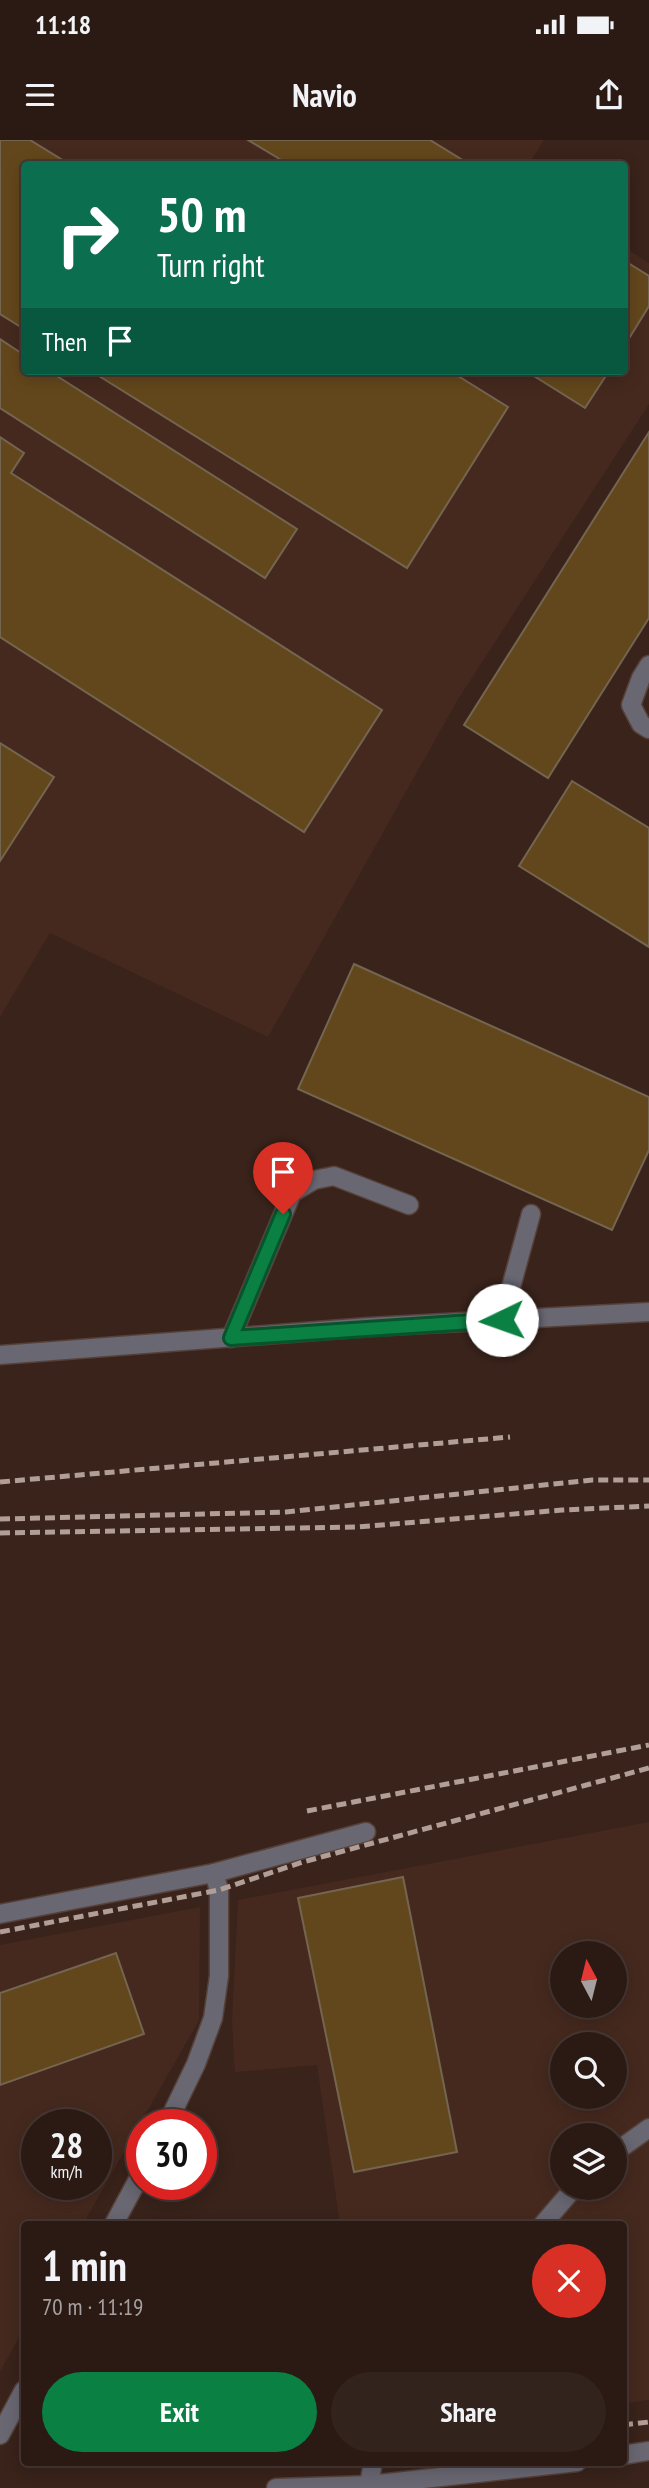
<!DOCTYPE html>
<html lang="en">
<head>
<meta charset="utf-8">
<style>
  body { margin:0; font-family:"PT Sans Narrow",sans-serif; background:#33231d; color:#f1f3f6; height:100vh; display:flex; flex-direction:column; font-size:26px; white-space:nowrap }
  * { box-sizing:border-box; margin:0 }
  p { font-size:23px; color:#a6a1a0 }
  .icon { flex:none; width:38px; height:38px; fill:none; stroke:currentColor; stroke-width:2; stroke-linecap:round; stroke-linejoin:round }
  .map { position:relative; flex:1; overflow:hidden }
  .sheet { position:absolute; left:21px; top:2081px; width:606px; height:245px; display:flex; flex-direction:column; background:#2b1a14; border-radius:7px; box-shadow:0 4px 18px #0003,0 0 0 2px #473834 }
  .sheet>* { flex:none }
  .hud { position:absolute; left:21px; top:21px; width:607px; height:214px; border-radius:7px; box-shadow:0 4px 18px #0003,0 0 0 2px #473834; background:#0b6e4f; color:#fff; overflow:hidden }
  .needle { width:46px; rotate:353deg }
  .tools { position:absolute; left:550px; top:1801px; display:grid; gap:14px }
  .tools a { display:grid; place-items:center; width:77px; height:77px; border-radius:50%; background:#2b1a14; box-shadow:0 4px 18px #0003,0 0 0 2px #473834; font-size:35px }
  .speed { position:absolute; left:21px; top:1969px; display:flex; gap:14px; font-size:35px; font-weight:700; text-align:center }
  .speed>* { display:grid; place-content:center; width:91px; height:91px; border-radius:50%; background:#2b1a14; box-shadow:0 4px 18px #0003,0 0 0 2px #473834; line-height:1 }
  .speed small { font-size:18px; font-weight:400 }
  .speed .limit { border:10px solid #d22; background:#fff; color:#111 }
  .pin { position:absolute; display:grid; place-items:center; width:60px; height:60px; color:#fff; margin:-72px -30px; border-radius:50% 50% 50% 0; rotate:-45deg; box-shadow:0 0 7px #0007 }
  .pin .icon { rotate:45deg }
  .me { position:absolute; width:77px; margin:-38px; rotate:267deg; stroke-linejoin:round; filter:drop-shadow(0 0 5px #0008) }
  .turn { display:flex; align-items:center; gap:24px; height:147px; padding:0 21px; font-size:32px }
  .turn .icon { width:91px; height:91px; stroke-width:2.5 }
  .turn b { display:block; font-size:49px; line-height:60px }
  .then { display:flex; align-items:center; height:66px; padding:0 21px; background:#0003; gap:14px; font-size:26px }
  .round { display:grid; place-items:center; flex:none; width:74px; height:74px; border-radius:37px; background:#33231d }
  .summary { display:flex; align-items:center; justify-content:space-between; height:119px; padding:0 21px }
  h1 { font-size:42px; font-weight:600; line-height:52px }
  .primary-button { display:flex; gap:14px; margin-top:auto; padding:14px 21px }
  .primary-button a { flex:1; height:80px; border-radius:42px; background:#0b8043; color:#fff; font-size:28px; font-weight:600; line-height:80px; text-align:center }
  .primary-button a+a { background:#33231d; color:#f1f3f6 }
  .status { display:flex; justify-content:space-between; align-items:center; height:49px; padding:0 35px; background:#2b1a14; direction:ltr }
  .status svg { height:19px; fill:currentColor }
  header { display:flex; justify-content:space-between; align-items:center; height:91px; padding:0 21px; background:#2b1a14; font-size:32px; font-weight:600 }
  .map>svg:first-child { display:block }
</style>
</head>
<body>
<div class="status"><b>11:18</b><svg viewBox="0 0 49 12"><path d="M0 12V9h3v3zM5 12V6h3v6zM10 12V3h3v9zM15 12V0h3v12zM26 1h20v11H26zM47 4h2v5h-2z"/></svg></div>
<header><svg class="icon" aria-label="menu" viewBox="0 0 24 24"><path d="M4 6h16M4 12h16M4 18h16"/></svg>Navio<svg class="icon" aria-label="share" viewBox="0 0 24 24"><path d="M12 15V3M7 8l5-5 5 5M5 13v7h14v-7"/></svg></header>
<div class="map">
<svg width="649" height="2348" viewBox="0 0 649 2348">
  <rect width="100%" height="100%" fill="#39231b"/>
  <g fill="#45291e" fill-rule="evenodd">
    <polygon points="0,0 544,0 529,24 24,24 24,231 625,231 625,108 649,123 649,264 457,561 268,897 50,793 0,877"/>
    <path d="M649,1682V2260L623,2264V2084H340L317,1925L235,1932L232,1881L238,1760ZM562,1813H614V1866H562ZM562,1904H614V1956H562ZM562,1995H614V2048H562Z"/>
    <path d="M200,1767L199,1880L83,2084H24V2188L0,2232V1805ZM37,1984H96V2044H37Z"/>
  </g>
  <g fill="#63471c" stroke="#746551" stroke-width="2">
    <polygon points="0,0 30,0 69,24 24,24 24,189 0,174"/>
    <polygon points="248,0 430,0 469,24 288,24"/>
    <polygon points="625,121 649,136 649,166 625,205"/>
    <polygon points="0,199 24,215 24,231 49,231 297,389 265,438 0,268"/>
    <polygon points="91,231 450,231 508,267 407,428"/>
    <polygon points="526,231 609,231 585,268"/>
    <polygon points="649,292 649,478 548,638 464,585"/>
    <polygon points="0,297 24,313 11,333 382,570 304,692 0,497"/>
    <polygon points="0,603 54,637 0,721"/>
    <polygon points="572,641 649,688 649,807 519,726"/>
    <polygon points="354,824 649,957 649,1010 612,1090 298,949"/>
    <polygon points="403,1737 457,2012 354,2032 298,1758"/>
    <polygon points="116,1813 144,1894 0,1945 0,1853"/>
  </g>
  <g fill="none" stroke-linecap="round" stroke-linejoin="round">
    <g stroke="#56413a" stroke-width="21">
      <g id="minor">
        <polyline points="649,525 641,538 631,565 641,584 649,589"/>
        <polyline points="502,1180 531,1074"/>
        <polyline points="231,1198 292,1053 314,1040 334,1036 409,1065"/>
        <polyline points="0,1215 369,1187 649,1172"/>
        <polyline points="0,1774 214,1733 366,1692"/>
        <polyline points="167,1984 196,1924 213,1878 219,1836 219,1750 214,1733"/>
        <polyline points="614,2013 649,1988"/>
        <polyline points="114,2084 142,2032"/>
        <polyline points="543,2084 574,2048"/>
        <polyline points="0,2295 24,2250"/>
        <polyline points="623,2315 649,2311"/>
        <polyline points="369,2345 373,2322"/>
        <polyline points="276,2348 369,2345 577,2322"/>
      </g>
    </g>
    <use href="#minor" stroke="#686772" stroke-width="18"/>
    <g stroke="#b09e97" stroke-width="5" stroke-dasharray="10 5" stroke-linecap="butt">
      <polyline points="0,1342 510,1297"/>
      <polyline points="0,1379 286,1372 592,1340 649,1340"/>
      <polyline points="0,1393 358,1387 562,1370 649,1366"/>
      <polyline points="307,1671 649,1605"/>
      <polyline points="0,1792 219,1750 303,1722 649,1628"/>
      <polyline points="623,2285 649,2282"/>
    </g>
  </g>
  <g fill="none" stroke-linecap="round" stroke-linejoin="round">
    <g stroke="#07532c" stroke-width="18">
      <polyline id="route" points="283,1074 231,1198 502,1180"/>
    </g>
    <use href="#route" stroke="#0b8043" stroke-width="12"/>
  </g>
</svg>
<div class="tools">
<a><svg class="needle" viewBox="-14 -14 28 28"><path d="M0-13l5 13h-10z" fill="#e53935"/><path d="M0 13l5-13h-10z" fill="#a6a1a0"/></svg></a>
<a><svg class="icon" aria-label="search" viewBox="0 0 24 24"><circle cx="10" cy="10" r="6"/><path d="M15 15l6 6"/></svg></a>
<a><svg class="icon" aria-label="layers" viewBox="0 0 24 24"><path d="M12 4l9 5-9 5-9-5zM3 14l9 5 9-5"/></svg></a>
</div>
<div class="speed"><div>28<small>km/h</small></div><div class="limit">30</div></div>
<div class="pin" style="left:283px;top:1074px;background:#d93025"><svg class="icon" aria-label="arrive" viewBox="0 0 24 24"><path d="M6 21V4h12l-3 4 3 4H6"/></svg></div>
<svg class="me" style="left:502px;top:1180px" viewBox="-20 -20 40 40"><circle r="19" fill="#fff"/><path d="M0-13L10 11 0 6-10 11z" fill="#0b8043"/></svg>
<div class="hud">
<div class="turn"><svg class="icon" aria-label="right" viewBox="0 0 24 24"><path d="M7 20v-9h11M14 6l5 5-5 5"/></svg><div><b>50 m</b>Turn right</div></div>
<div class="then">Then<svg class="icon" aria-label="arrive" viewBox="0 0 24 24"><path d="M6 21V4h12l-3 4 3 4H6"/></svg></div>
</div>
<section class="sheet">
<div class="summary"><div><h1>1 min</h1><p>70 m · 11:19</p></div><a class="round" style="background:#d93025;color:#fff"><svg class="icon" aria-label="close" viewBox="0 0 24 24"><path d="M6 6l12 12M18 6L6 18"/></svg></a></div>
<div class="primary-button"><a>Exit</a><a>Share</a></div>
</section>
</div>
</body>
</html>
